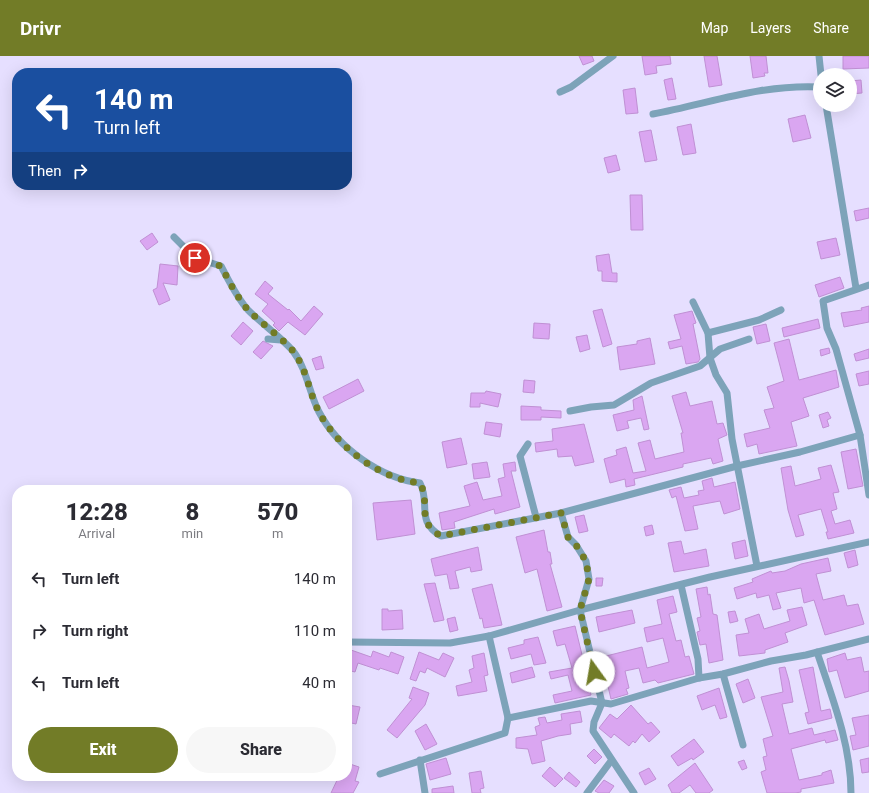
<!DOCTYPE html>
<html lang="en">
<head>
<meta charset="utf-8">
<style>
  body { margin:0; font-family:Roboto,sans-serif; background:#f7f7f7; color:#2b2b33; height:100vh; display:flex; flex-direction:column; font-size:15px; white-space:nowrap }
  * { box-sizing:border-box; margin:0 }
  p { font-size:13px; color:#7c7c81 }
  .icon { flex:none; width:22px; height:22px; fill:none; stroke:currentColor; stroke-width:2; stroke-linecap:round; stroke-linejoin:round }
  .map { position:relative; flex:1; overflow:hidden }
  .panel { position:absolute; left:12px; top:429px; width:340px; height:296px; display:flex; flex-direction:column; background:#fff; border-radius:16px; box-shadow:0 4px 16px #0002 }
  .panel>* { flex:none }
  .guide { position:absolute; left:12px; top:12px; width:340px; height:122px; border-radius:16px; box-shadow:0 4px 16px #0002; background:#1a4fa0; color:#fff; overflow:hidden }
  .controls { position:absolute; left:813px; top:12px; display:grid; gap:8px }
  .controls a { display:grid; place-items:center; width:44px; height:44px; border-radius:50%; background:#fff; box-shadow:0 4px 16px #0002; font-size:20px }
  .pin { position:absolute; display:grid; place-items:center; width:34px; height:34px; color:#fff; margin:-17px; border:2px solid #fff; border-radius:50%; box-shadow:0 1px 4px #0007 }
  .me { position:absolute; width:44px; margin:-22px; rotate:347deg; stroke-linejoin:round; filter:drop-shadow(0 0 3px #0008) }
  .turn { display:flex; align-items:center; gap:14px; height:84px; padding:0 16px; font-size:18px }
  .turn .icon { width:52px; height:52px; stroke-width:2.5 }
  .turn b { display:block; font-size:28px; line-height:34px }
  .then { display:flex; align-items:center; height:38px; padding:0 16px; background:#0003; gap:8px; font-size:15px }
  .eta { display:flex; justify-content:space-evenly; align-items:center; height:68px; text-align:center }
  .eta b { font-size:24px; font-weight:800; line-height:28px }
  .cta { display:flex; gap:8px; margin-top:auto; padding:8px 16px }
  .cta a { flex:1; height:46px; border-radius:24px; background:#727c27; color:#fff; font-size:16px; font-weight:800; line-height:46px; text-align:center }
  .cta a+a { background:#f7f7f7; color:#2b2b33 }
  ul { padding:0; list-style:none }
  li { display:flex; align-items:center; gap:12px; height:52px; padding:0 16px }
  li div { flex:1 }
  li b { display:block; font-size:15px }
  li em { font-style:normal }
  header { display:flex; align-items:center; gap:24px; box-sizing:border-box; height:56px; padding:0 20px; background:#727c27; color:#fff }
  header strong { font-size:19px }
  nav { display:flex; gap:22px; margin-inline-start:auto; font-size:14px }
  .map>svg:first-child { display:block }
</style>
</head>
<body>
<header>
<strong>Drivr</strong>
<nav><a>Map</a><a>Layers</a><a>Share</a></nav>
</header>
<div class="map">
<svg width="869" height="737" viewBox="0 0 869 737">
  <rect width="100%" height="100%" fill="#e6dfff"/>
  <g fill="#daa6f1" stroke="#c090d4">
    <polygon points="579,0 592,0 594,5 583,9"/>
    <polygon points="642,0 670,0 671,8 656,10 657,17 645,19"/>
    <polygon points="704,0 717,0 722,29 709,31"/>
    <polygon points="750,0 766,0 768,17 764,17 765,20 753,22"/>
    <polygon points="843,0 869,0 869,12 843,13"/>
    <polygon points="672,22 676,43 668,44 664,24"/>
    <polygon points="861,24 862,37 850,38 850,25"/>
    <polygon points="635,32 638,57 626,58 623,34"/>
    <polygon points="805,59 811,82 793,86 788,63"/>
    <polygon points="691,68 696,97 683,99 677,71"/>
    <polygon points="651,74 657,104 645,106 639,76"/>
    <polygon points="616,99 620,114 608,117 604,102"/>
    <polygon points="630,139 642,139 643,174 631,174"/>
    <polygon points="869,152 869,162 856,165 854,155"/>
    <polygon points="152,177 158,186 147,194 140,185"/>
    <polygon points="836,182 840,199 821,203 817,186"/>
    <polygon points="609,198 612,217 617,217 617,226 602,225 602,215 598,215 596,200"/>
    <polygon points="160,208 178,210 177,229 163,227 170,244 159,249 153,234 157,232"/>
    <polygon points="840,221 844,232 819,241 815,229"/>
    <polygon points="265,225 273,232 268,238 288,254 289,253 301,265 314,250 323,258 305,279 288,266 279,275 273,269 275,267 262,255 268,248 255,238"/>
    <polygon points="869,250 869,266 844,271 841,257 862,254 861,252"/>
    <polygon points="602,253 612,288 603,291 593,255"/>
    <polygon points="692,255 696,267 693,268 700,303 698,306 686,308 682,290 670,293 668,286 681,283 674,259"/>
    <polygon points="818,263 820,272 784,281 782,272"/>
    <polygon points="243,266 253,275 241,289 231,280"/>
    <polygon points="534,267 550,268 549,283 533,282"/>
    <polygon points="766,268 770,285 757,288 753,271"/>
    <polygon points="587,279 590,293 580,296 576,281"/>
    <polygon points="650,282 655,308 620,314 617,291 637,288 637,285"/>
    <polygon points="789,283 799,324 836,314 839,331 803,342 809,360 791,366 797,390 759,398 757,388 747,391 744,378 770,372 764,354 774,352 767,331 784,325 774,287"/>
    <polygon points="263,285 273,290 261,303 253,296"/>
    <polygon points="829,292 830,297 821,300 820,294"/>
    <polygon points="869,293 869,302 856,305 854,298"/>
    <polygon points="321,300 324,312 316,314 312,303"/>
    <polygon points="869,315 869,328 859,330 856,318"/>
    <polygon points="358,323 364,335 329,353 323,341"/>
    <polygon points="524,324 535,325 534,337 523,336"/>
    <polygon points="486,335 501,338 498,351 480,347 480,351 470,351 471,337 485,337"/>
    <polygon points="686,336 690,350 712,345 717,368 723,367 727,379 718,383 723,405 713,408 711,402 683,408 683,411 634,423 635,429 626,431 625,423 610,427 604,403 617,399 616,394 626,391 633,417 646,415 638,387 650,384 655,403 684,396 681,377 683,377 672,340"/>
    <polygon points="642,340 649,373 644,374 641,362 627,365 629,372 617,375 613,359 634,354 633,344"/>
    <polygon points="521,350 541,351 541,354 561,355 561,362 541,361 541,364 521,364"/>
    <polygon points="828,356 831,362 827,364 829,370 823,372 819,359"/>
    <polygon points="486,366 502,368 500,381 484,378"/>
    <polygon points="584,368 594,406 575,410 572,400 558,401 557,393 536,396 535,387 553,385 552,373"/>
    <polygon points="461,382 467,408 447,412 442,386"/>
    <polygon points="856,393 863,430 848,433 841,396"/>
    <polygon points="487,406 490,421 474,423 472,408"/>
    <polygon points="515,406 516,415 511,415 520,451 495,458 494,453 454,466 455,472 442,474 439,457 470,450 464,430 477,426 483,444 502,440 498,423 505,421 503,408"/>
    <polygon points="831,409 839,436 833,437 837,453 831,455 835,468 850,464 854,477 828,483 826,476 828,476 821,453 798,459 804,479 796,481 788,454 781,412 791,410 795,430 821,423 818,412"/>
    <polygon points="712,422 714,431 735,426 740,453 724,458 720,445 693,450 698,473 685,475 676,440 672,442 669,434 681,431 684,442 699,439 698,435 704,434 702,425"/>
    <polygon points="411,444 415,478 377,484 373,447"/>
    <polygon points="584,459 588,475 579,477 575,461"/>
    <polygon points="652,469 654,478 646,480 644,471"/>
    <polygon points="544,474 548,496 550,496 552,508 550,508 562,551 547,555 537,513 525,517 516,481"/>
    <polygon points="745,484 748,500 735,503 732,487"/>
    <polygon points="681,485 684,498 706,493 709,510 674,516 668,487"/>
    <polygon points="478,491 482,514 471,516 470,511 455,515 459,532 450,533 447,518 435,520 431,503"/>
    <polygon points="855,494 858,509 848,512 844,497"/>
    <polygon points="828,502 831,515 816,518 823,544 844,539 847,550 858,548 864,568 825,579 814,544 804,547 801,532 776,537 781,552 773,554 769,539 757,542 756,537 737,543 734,532 753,526 752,523 771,515 772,517 785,515 801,508"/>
    <polygon points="596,522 603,522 602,530 596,530"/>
    <polygon points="435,527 444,564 434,566 424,528"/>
    <polygon points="492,528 502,569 484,572 482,562 480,563 472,533"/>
    <polygon points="707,531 708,539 710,538 713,558 717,559 723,604 709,607 706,588 700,589 697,576 700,575 697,562 701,561 696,533"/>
    <polygon points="673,540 677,556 669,558 676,585 681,584 685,601 689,600 694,618 658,627 655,624 643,627 639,612 625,615 629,632 626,633 628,638 611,643 606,622 612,621 606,600 642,591 647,612 669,606 663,582 647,586 644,572 662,568 657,544"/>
    <polygon points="802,551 807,569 785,577 788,586 765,594 765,597 739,600 736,579 749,577 745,563 759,558 764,573 790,565 787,554"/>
    <polygon points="382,553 388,553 388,555 402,554 403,573 382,574"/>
    <polygon points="632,554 635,567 599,576 596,561"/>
    <polygon points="735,555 738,565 730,567 728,556"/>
    <polygon points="455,561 458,574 450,576 447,563"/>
    <polygon points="575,570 584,607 587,606 589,614 586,615 591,639 555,647 553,639 572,635 568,619 551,623 549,616 572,612 565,588 557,590 553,575"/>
    <polygon points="538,581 546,607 534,609 531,598 511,603 508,592 524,588 524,584"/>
    <polygon points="351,594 371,601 373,595 389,601 391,596 404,601 398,618 380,612 379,614 358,607 355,616 347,614 347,603"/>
    <polygon points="419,596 439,604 443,597 454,602 445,621 427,612 425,617 420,615 416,625 410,623"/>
    <polygon points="484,597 488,619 484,620 487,635 458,640 456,630 472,626 469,614 474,612 472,600"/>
    <polygon points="845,597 847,604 861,601 864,616 869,615 869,635 845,642 837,614 829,616 827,603"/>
    <polygon points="532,611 535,621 512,627 510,617"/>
    <polygon points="785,611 789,625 793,646 782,648 789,678 812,672 814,679 835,674 838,684 826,687 825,684 791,693 799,724 822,719 822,717 831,714 834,727 801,733 801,736 795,737 767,737 761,716 766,714 763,701 767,700 763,683 773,680 761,641 783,636 779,612"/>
    <polygon points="813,611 821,655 830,653 832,662 808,668 805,657 809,656 799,614"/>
    <polygon points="748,623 755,642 743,647 736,628"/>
    <polygon points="413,631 429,637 425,649 397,682 387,674 412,643 409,642"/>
    <polygon points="719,632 727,661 720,663 715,649 702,654 697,640"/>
    <polygon points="348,649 360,651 356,668 347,666"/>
    <polygon points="631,649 648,668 651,666 660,676 649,686 642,678 635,687 633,685 629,690 614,678 611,682 599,672 610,658 617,663"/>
    <polygon points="580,655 582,666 570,668 571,678 558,680 541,685 545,705 532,708 528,693 516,692 516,682 537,679 535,671 540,669 538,662 545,661 547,667 562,664 561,658"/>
    <polygon points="869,659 869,690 853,694 850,680 856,679 852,662"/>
    <polygon points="426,668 437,688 425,694 415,675"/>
    <polygon points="694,683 704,696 693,704 692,702 678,710 671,700"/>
    <polygon points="594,693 602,701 595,708 587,700"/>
    <polygon points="446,702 451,718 430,724 426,708"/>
    <polygon points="869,702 869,716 862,717 860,704"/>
    <polygon points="744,704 747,712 742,714 738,706"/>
    <polygon points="347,707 359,711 355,725 359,726 353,737 331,737 339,720 347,720"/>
    <polygon points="695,707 713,734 709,737 696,737 690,729 679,737 672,737 668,729"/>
    <polygon points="550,711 563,723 555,731 542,720"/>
    <polygon points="649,712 656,723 645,729 639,717"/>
    <polygon points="481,715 484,732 480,733 481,737 472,737 469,717"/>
    <polygon points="569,716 580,726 576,731 564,722"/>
    <polygon points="604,724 614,730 609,737 599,737 595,735"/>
    <polygon points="453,730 454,737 432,737 432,733"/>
  </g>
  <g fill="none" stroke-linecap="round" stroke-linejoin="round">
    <g stroke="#7da3b9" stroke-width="7">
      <polyline points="819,0 821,19"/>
      <polyline points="560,36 571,31 613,0"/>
      <polyline points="826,49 856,232"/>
      <path d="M653,58C711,47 761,28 820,31"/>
      <path d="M174,181L195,202L221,210C229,225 237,242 248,254C262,268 280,280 293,295C307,313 309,337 319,356C338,392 380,422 420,427C431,448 415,465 441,480L561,457L737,410L800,396L860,379"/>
      <polyline points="869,229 823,245 827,272 836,293 860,379 869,439"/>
      <polyline points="693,246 708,277 710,302 716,319 727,337 732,383 757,510"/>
      <polyline points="708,277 759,264 781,254"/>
      <polyline points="268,283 281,284"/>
      <polyline points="570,355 591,351 614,349 651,327 700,310 720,293 749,283"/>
      <polyline points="528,388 520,400 536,461"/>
      <polyline points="561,457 568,481 576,489 586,505 589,523 580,554 602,647 594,666 593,675 634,737"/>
      <polyline points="681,529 698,603 699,622"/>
      <polyline points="347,586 450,587 489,580 580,554 710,521 869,486"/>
      <path d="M817,596C832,641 851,689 851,737"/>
      <polyline points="723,618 743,689"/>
      <polyline points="508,662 591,645 611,648 699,622 723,618 771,605 806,599 869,583"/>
      <polyline points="420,704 425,737"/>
      <polyline points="380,718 505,677 508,662 489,580"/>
      <polyline points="587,737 611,705"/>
    </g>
  </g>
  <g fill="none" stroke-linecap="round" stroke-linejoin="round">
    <path stroke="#727c27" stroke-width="7" stroke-dasharray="0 12.6" d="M195,202L221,210C229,225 237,241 248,254C262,268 280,280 293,295C307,313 309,337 319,356C338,392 380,423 420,427C431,447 415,466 441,480L561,457L568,481L576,489L586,505L589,523L580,554L594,616"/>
  </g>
</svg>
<div class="controls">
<a><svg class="icon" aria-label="layers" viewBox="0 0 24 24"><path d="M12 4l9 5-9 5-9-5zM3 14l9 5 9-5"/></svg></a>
</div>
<div class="pin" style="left:195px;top:202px;background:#d93025"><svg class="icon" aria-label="arrive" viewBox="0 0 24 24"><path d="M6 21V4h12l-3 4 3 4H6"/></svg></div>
<svg class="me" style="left:594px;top:616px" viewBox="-20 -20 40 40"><circle r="19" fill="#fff"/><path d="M0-13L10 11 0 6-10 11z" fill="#727c27"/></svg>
<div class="guide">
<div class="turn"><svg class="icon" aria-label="left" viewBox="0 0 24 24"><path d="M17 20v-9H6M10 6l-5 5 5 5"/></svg><div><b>140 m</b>Turn left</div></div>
<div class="then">Then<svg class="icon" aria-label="right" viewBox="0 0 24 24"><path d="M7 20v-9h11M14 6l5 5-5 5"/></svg></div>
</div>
<section class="panel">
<div class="eta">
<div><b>12:28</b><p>Arrival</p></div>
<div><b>8</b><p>min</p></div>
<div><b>570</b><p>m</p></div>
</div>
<ul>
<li><svg class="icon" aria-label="left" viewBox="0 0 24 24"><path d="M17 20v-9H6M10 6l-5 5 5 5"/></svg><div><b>Turn left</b></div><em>140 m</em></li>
<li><svg class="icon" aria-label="right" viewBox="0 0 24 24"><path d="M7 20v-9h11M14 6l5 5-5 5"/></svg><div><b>Turn right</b></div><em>110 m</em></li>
<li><svg class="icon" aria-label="left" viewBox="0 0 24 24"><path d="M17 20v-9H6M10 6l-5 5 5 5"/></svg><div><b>Turn left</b></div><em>40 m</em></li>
</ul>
<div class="cta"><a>Exit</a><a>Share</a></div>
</section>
</div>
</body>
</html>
